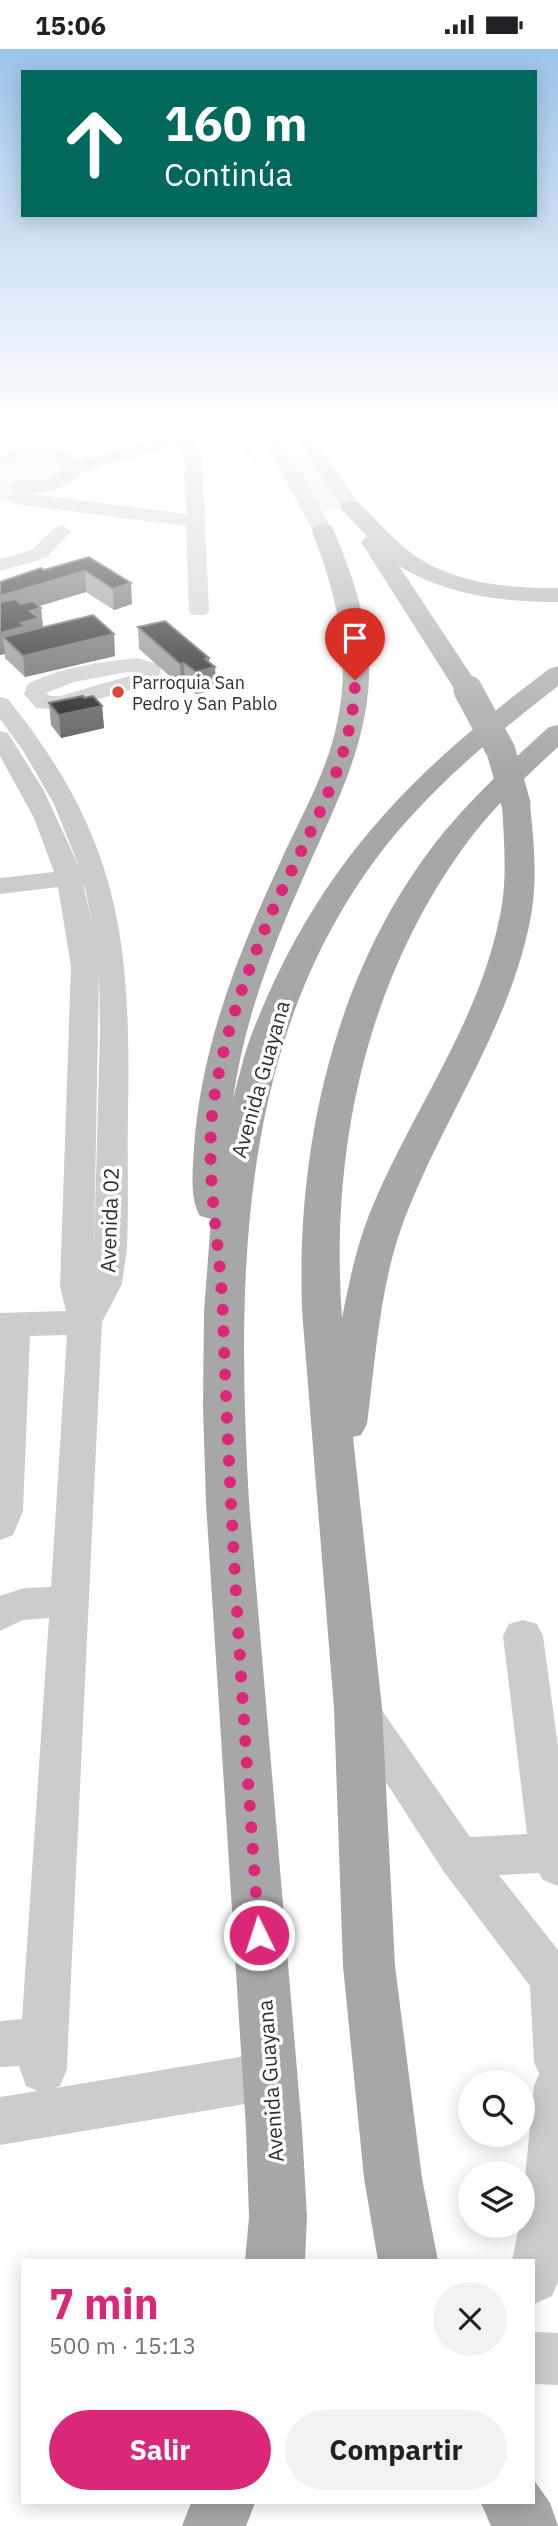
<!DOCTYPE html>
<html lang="es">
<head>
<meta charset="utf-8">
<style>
  body { margin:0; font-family:"IBM Plex Sans",sans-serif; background:#f2f2f2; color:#202124; height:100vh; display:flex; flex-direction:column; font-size:26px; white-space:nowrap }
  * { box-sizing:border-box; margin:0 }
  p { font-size:23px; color:#757577 }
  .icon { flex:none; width:38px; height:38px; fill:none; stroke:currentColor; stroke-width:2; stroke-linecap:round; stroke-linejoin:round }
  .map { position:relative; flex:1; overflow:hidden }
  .drawer { position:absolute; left:21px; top:2210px; width:514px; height:245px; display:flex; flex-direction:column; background:#fff; border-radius:0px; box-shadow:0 4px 18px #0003 }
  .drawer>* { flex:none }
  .banner { position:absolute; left:21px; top:21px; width:516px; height:147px; border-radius:0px; box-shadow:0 4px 18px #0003; background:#00695c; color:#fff; overflow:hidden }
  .tools { position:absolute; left:458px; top:2021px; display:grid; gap:14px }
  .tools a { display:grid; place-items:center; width:77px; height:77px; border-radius:50%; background:#fff; box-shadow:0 4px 18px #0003; font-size:35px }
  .pin { position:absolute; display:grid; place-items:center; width:60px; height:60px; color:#fff; margin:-72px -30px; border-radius:50% 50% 50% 0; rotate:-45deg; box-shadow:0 0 7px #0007 }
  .pin .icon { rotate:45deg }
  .me { position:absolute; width:77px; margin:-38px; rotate:356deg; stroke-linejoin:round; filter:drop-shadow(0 0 5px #0008) }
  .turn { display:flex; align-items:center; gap:24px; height:147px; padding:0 28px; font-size:32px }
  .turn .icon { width:91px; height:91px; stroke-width:2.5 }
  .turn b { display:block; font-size:49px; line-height:60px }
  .round { display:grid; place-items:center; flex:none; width:74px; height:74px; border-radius:37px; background:#f2f2f2 }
  .summary { display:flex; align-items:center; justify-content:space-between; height:119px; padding:0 28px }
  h1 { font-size:42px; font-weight:700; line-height:52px; color:#db2777 }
  .action { display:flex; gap:14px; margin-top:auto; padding:14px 28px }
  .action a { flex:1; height:80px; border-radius:42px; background:#db2777; color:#fff; font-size:28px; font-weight:700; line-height:80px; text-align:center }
  .action a+a { background:#f2f2f2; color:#202124 }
  .status { display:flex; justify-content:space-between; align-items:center; height:49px; padding:0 35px; background:#fff; direction:ltr }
  .status svg { height:19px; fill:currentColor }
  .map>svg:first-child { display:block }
</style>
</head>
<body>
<div class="status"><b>15:06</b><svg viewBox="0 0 49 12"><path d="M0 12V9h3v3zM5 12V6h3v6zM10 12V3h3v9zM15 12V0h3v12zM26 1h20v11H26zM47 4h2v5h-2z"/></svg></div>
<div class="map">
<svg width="558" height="2477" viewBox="0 0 558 2477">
  <rect width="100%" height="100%" fill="#fff"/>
  <g fill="#e3ebdd">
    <polygon points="264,377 298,377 351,459 312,462"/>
    <polygon points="0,386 74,419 39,439 0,455"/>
  </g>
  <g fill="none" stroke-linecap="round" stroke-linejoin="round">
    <polyline stroke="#cad9ea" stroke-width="4.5" points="234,377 254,411"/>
    <g fill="#ccc" fill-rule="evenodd">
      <polygon points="81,377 104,377 118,385 109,390 84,381"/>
      <path d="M209,377L232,378L229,382L192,392L202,409L209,562L206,566H192L189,562L186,477L16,455L7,449L16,443L186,465L184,409L176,396L81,423C71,440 24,453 10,437C23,423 48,440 64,420C46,403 21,412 0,417V406C24,400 58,393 78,412Z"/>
      <polygon points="256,377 273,377 333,482 330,486 316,486 313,482"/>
      <polygon points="290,377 306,377 361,459 358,463 344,463"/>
      <polygon points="62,476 72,482 46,509 0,522 0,510 32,501 55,478"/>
      <path d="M137,609L158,615L161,620L157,633L61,661L36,659L24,645L28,635C60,618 102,613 137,609ZM127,623L139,624L60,647H50L46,644L74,633Z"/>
      <path d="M0,648L8,650C121,791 131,892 128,1066C127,1110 129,1155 127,1199L122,1235L102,1273L68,1992L67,2020L60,2037L55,2039L269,2003L286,2010L293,2027L286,2044L269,2051L0,2096V2048L38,2042L26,2037L19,2017L0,2018V1972L22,1970L49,1569L23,1571L0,1582V1547L24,1539L51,1538L67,1286L30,1287L23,1462L13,1486L0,1491V1264L66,1262L60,1237L71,917L58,838L0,845V829L54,823L34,769L0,707V682L8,684L44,742L80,820L54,755L24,703L0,670ZM83,835L85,839L93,877ZM99,922L100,982L94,1200Z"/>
      <polygon points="523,1571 537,1575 543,1587 558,1697 558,1837 543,1831 539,1824 499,1826 558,1901 558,2233 552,2247 534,2255 534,2212 512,2212 519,2177 523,2177 523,2149 534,2037 539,2025 534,2013 530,1937 444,1823 340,1662 346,1650 360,1644 374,1650 470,1788 527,1785 503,1587 509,1575"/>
      <polygon points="534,2283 558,2284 558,2336 534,2335"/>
    </g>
    <g fill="#a7a7a7" fill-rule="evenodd">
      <path d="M351,452L359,454C377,471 393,491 414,506C456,535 508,539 558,539V553C502,553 447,546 399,517L481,641L477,646L468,649L459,646L455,641L361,493L367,487L340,459L343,454Z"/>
      <path d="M323,475L331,477L334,482C354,530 371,579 369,631C365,703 332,763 304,827C272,899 244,972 233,1050C239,1028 244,1005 252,984C318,817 408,726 549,620L558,617V637C487,692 416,751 365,825C237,1010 237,1238 249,1454L302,2080L307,2168L305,2212H245L249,2168L246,2080L206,1454L203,1358L204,1263L211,1170L200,1167C189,1149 193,1119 194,1099C201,998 237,907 279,816C300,769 327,724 337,674C352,607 336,544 312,482L315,477Z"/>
      <path d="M558,676V698C524,729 490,761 463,799C365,935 330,1103 342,1269C349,1234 356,1199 369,1166C409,1066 477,978 499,871C508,833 504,794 502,755L506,749L516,747L526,749L530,755C534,794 538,833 530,872C509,978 445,1066 406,1166C380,1232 376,1306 367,1375L361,1386L353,1388L382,1659L395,1917L422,2129L438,2212H378L364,2129L343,1917L334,1659L302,1261C296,1093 336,916 444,783C476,745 511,712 549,678Z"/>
      <polygon points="534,2431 550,2454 558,2477 491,2477 481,2454 534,2454"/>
      <polygon points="191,2454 255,2454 246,2477 182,2477"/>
    </g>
    <polyline stroke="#a7a7a7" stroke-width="29" points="468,641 501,702 516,755"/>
  </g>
  <g fill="#8a8a8a">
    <polygon points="89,508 132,555 114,561 86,543 39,557 41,559 43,578 115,607 25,628 5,609 5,605 0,606 0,533"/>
    <polygon points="138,578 209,609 209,613 215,618 216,640 196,645 185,636 181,637 139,600"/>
    <polygon points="49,654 102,657 104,679 61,689 51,676"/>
  </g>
  <g fill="#5c5c5c">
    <polygon points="85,522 86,543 0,569 0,547"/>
    <polygon points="131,534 132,555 114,561 113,540"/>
    <polygon points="41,559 43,580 3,588 5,605 0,606 0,584 21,574 30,562"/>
    <polygon points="114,585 115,607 25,628 23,607"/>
    <polygon points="209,609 209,620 215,618 216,640 196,645 196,623 205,610"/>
    <polygon points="184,614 185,636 181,637 180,615"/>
    <polygon points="102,657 104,679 61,689 59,666"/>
  </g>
  <g fill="#161616" stroke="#5c5c5c" stroke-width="2">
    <polygon points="89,508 131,534 113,540 85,522 0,547 0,533 41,519 44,521"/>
    <polygon points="15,550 21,555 33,552 41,559 30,562 39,569 21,574 26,577 0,584 0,553"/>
    <polygon points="93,566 114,585 23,607 3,588"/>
    <polygon points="165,572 209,609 205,610 215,618 196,623 184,614 180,615 138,578"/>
    <polygon points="83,647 84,649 93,647 102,657 59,666 49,654"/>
  </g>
  <linearGradient id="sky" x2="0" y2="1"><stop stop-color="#9cc3e9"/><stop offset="0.52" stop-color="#fff"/><stop offset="1" stop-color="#fff" stop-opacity="0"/></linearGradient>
  <rect width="558" height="723" fill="url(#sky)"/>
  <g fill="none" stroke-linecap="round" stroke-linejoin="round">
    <path stroke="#db2777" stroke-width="12" stroke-dasharray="0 21.6" d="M259,1886C244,1680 230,1475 223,1268C221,1195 203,1123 214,1050C224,986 246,925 271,865C304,790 354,715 355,631"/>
  </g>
  <circle fill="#de4439" stroke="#fff" stroke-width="2.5" cx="118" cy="643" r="7"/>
  <g text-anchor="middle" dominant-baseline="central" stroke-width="7" stroke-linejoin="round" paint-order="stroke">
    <g font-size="18" fill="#2f2f2f" stroke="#fff" text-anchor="start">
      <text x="132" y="633">Parroquia San<tspan x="132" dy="21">Pedro y San Pablo</tspan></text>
    </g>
    <g font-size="21" fill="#2f2f2f" stroke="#fff">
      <text transform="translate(260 1030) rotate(-74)">Avenida Guayana</text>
      <text transform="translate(109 1171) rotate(-88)">Avenida 02</text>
      <text transform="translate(270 2032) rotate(-94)">Avenida Guayana</text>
    </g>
  </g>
</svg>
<div class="tools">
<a><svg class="icon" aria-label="search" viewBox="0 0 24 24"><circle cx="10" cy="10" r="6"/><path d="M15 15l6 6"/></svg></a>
<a><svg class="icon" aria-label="layers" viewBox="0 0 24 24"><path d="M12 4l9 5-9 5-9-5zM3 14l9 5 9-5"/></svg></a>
</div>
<div class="pin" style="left:355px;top:631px;background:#d93025"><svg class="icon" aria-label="arrive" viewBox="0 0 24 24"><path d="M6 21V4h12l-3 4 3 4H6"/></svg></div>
<svg class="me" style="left:259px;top:1886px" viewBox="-20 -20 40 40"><circle r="17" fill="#db2777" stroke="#fff" stroke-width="3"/><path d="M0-11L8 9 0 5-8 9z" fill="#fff"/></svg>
<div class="banner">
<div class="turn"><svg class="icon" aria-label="ahead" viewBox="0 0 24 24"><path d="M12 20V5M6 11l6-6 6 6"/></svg><div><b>160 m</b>Continúa</div></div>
</div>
<section class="drawer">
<div class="summary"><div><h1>7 min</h1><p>500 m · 15:13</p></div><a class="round"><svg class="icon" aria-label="close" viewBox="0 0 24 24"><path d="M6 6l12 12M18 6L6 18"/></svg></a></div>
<div class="action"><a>Salir</a><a>Compartir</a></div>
</section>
</div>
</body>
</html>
